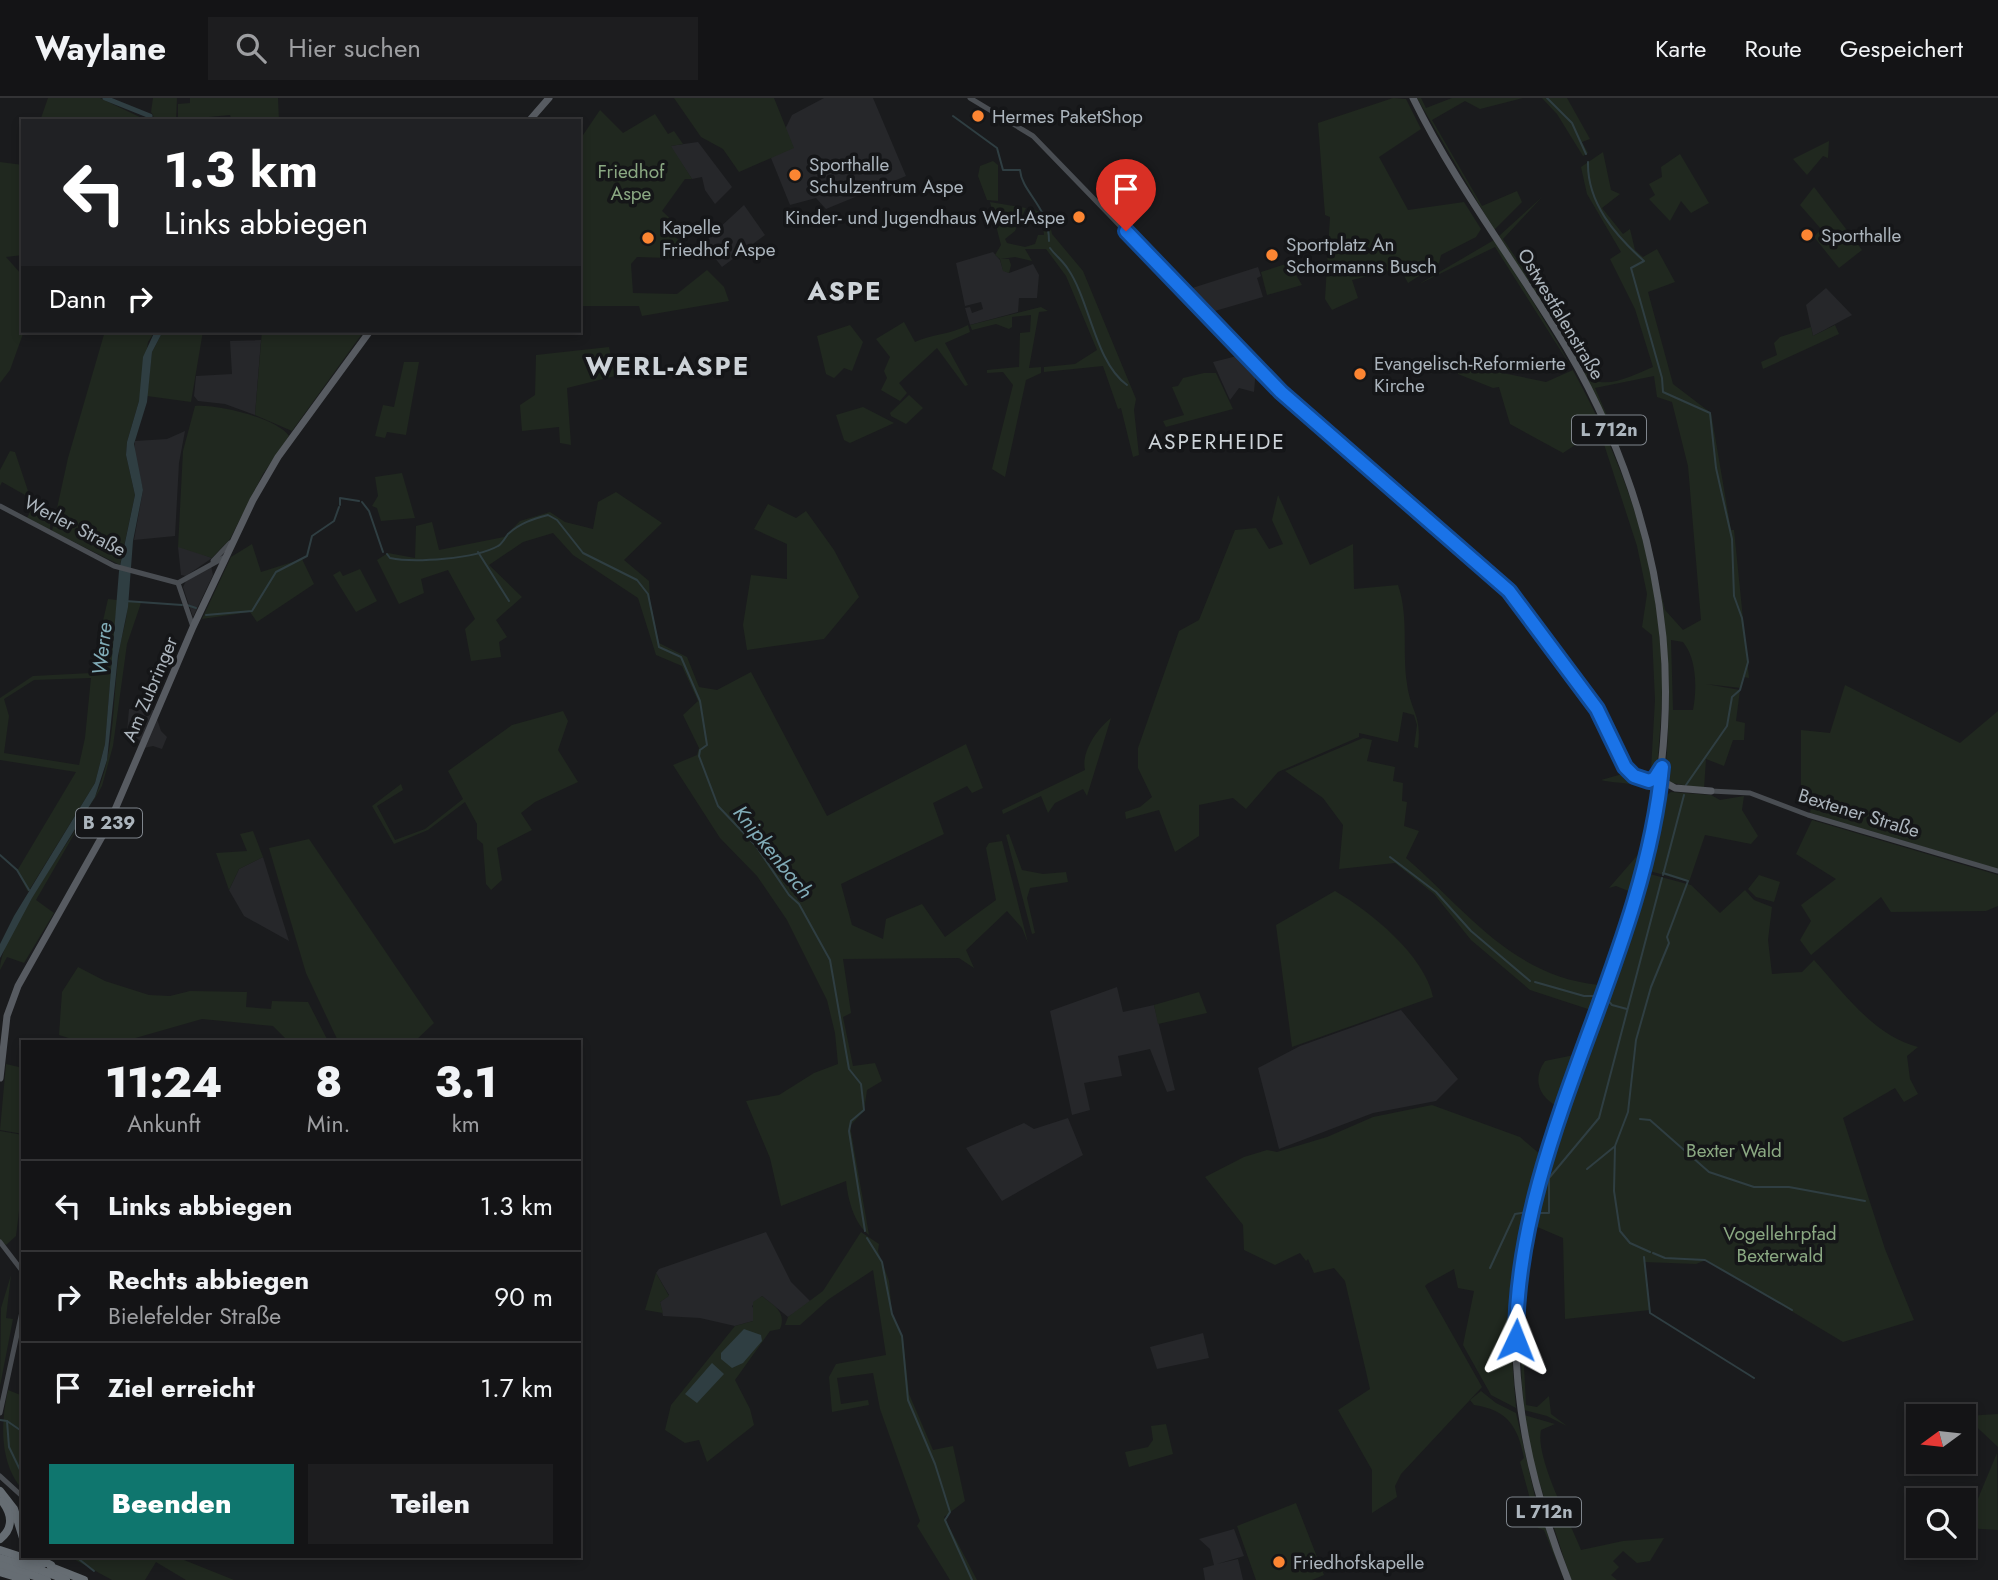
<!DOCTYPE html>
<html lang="de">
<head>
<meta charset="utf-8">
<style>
  body { margin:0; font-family:Jost,sans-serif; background:#1d1d1f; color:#f1f3f6; height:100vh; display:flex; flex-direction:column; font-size:26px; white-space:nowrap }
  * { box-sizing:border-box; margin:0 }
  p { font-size:23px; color:#9d9ea1 }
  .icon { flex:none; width:38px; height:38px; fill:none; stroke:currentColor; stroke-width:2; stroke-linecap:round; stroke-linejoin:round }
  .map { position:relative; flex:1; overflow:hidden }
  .side { position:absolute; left:21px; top:942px; width:560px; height:518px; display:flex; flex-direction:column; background:#141416; border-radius:0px; box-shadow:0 4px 10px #0003,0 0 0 2px #333335 }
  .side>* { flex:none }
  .guide { position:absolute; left:21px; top:21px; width:560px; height:214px; border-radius:0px; box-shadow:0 4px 10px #0003,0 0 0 2px #333335; background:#202124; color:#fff; overflow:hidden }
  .needle { width:46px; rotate:255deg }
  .fabs { position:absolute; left:1906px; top:1306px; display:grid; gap:14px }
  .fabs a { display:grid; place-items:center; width:70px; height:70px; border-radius:0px; background:#141416; box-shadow:0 4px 10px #0003,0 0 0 2px #333335; font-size:35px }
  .pin { position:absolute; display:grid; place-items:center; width:60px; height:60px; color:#fff; margin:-72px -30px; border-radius:50% 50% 50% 0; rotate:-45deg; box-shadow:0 0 7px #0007 }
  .pin .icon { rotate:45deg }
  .me { position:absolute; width:77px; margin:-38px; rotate:2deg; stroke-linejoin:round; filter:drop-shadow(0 0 5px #0008) }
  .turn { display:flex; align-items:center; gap:24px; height:147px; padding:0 28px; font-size:32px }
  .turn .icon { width:91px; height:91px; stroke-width:2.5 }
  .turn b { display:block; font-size:49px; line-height:60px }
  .then { display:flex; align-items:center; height:66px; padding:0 28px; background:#0003; gap:14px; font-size:26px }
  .eta { display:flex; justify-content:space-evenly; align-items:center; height:119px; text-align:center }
  .eta b { font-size:42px; font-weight:800; line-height:49px }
  .button { display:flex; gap:14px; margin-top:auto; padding:14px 28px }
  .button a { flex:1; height:80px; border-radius:0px; background:#0f766e; color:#fff; font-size:28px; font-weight:800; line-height:80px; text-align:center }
  .button a+a { background:#1d1d1f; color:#f1f3f6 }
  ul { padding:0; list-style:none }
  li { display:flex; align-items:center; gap:21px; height:91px; padding:0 28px; border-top:2px solid #333335 }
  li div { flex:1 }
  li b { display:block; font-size:26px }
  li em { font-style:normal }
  header { display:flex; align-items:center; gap:42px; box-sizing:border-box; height:98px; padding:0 35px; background:#141416; border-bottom:2px solid #333335 }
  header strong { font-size:33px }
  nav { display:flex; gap:38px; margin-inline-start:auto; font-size:24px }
  .search { width:490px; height:63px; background:#1d1d1f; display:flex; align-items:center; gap:18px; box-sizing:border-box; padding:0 24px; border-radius:0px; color:#9d9ea1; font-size:26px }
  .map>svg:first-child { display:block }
</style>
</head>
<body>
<header>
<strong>Waylane</strong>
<div class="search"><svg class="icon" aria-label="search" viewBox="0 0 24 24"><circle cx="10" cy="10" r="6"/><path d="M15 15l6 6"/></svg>Hier suchen</div>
<nav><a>Karte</a><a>Route</a><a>Gespeichert</a></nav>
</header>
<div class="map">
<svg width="1998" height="1482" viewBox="0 0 1998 1482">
  <rect width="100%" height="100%" fill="#1a1b1d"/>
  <g fill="#26272a">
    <polygon points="824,0 873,0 906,78 826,111 816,100 790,107 771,60 792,17"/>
    <polygon points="698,44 732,89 715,106 705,92 702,79 692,81 670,48"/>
    <polygon points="744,107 765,137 722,169 703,145"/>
    <polygon points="993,154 1000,162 1003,172 1009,175 1033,166 1039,177 1037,200 1019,200 1018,214 970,227 965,210 970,209 972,215 983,211 981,204 965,208 956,165"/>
    <polygon points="1258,169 1261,178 1257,180 1263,199 1208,215 1186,192"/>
    <polygon points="1826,190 1852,217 1813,238 1806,207"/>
    <polygon points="261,242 255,317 225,306 198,303 194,298 196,278 232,276 230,243"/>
    <polygon points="1241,257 1256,271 1254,294 1239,290 1230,302 1213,264"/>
    <polygon points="185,333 179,365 175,438 134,442 143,392 134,355 135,343 167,341"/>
    <polygon points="178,449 185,449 212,460 186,478 181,477"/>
    <polygon points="211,468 213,477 193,519 183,489 186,483"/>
    <polygon points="129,611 154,612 161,633 167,639 162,651 153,648 144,650 141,643 127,634"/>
    <polygon points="263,759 289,843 244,818 229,792 239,771"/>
    <polygon points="1117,889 1123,914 1154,907 1175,992 1167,994 1150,951 1118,958 1122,978 1084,985 1090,1012 1072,1017 1050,913"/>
    <polygon points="1401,912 1458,981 1436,1003 1373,1015 1279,1051 1258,970 1300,948"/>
    <polygon points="1068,1020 1083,1057 1002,1103 966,1050 1024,1025 1034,1031"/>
    <polygon points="766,1134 791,1184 811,1204 788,1219 762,1198 752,1208 756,1215 753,1223 735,1228 700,1220 663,1218 660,1204 669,1197 656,1175 659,1171"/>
    <polygon points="1203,1235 1209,1260 1157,1271 1150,1249"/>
    <polygon points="1234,1431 1244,1458 1217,1466 1238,1461 1243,1482 1205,1482 1203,1470 1214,1467 1210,1451 1199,1441"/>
  </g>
  <g fill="#20281f" fill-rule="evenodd">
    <polygon points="48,0 100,0 148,23 40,23"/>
    <polygon points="153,0 177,0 176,23 156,23 151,14"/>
    <polygon points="190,0 278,0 279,23 232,23 230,17 178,22 178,6 190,5"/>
    <polygon points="674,0 774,0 794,50 739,74 723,51 701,39"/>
    <polygon points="1393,0 1406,1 1421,31 1379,59 1408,112 1464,104 1481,131 1476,139 1441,157 1439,165 1408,185 1402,174 1396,171 1352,182 1358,200 1332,212 1325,201 1330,119 1325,117 1318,25"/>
    <polygon points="1417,0 1421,0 1426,10 1452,0 1523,0 1480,11 1465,3 1432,22 1482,108 1517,93 1522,104 1494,132"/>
    <polygon points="1542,0 1567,0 1590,41 1582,44 1588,55 1583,58 1557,16"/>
    <polygon points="600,12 623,35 655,16 668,36 674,33 683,46 671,48 692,81 685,81 662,113 675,125 669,134 680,143 668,160 637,159 631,166 633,195 677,196 707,172 724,189 729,203 642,218 639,208 580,208 579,43"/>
    <polygon points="1829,43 1828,60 1823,58 1807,77 1793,61"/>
    <path d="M1603,54L1611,92L1620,96L1602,110L1623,136L1630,131L1635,152L1643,159L1657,151L1675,184L1648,194L1673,286L1711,315L1731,432H1734L1749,580L1744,579L1741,590L1706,586L1740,592L1736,623L1745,625L1744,642H1733L1724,668L1706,661L1704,691L1667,684L1665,677C1671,614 1670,553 1660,490L1665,512L1683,532L1701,522L1688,368L1672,304L1657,299L1654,278L1595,290L1622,352L1571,251L1499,138L1542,99L1503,141L1550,210L1589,279C1605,293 1636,276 1653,269L1635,211L1610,161L1621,154L1587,96L1581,69ZM1671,542L1683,544C1697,561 1697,591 1693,612H1673Z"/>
    <polygon points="1680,56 1709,105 1691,115 1681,103 1670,123 1649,101 1655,97 1649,86 1662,79 1661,69"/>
    <polygon points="993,63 998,67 998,103 987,102 978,78 980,68"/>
    <polygon points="0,64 23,67 23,157 6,159 21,176 24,233 10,272 0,285"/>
    <polygon points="1814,89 1862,152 1839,170 1814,139 1821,131 1800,107"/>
    <polygon points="990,104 1026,110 1015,133 1005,141 1007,145 1025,149 1035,146 1038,137 1044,137 1043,129 1032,118 1033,111 1048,118 1052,136 1083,173 1136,301 1134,312 1139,357 1133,359 1121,310 1118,311 1103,268 1044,274 1044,269 1075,266 1097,252 1066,178 1046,151 1025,151 1032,163 1015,159 1001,161 1009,161 1011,167 1009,175 1003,173 1000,161 995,157 1001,147"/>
    <path d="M1494,142C1584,282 1657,404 1662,577C1663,609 1659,640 1657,672L1650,680C1631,680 1622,659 1615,644L1626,662L1645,678L1651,672L1655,602L1652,537L1642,529L1647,496L1637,448L1602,340L1595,334L1563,355L1510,326L1499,289L1493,290L1458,276V273H1493L1546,284L1573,272L1495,149L1419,186Z"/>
    <polygon points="1289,165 1302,187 1267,197 1261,174"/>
    <polygon points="1041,209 1048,213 1039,214 1029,270 1041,269 1041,275 1026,282 1005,379 992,371 1013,287 1003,274 987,275 987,272 1019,269 1020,235 1030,234 1031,217 1012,219 1012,229 1009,231 996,226 972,232 970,227"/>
    <path d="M904,224L915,244C931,236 950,237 968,227L970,234L945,245L968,287L965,288L937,250L899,285L907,295L900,303L881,292L887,280L884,273L890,259L876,241Z"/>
    <polygon points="850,227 863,244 852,273 844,270 834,280 826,276 817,238"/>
    <polygon points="1835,227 1839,236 1763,271 1761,264 1777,257 1774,245 1780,239 1811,229 1813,238"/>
    <polygon points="105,233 155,233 148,244 139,303 127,344 126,357 135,397 120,467 52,433 68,360"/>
    <polygon points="163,233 203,233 191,304 147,298 152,254"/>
    <polygon points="262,233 364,233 292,333 255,317"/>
    <polygon points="609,249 615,278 567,290 571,347 560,345 559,329 522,333 520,307 535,297 536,257"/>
    <polygon points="404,264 419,264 406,337 387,334 385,340 375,338 383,307 394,309"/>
    <polygon points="1204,275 1216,275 1233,311 1166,329 1163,323 1184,317 1172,289 1178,288 1183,280"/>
    <polygon points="909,297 923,310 906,326 891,318 890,315"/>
    <path d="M195,308C217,306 277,320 289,338L263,376L230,441L212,460L178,449L183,353Z"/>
    <polygon points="863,309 894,325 850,345 844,342 836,317"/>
    <polygon points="10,353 15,354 33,408 50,422 50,432 27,420 30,414 25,397 2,384 0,388 0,372"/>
    <polygon points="402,375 415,420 381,423 377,410 372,408 378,398 375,379"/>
    <path d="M616,394L662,425L624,462L649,483L650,503L659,545L687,559L699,589L717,592L751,574L827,718L966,646L983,690L972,695L967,688L933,705L944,736L841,786L852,827L883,841L886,821L922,806L945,839L996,802L986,750L989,745L1002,743L1028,845L1022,830L1007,813L966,852L974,870L959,860L843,861L851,915L843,919L853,968L875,965L882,983L867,992L864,1013L850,1028L869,1137C854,1125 848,1102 846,1083L781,1108L770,1060L746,1003L779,997L814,975L838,966L835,935L827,902L787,822L757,778L720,740L673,667L697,657L699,650L683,617L698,603L682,568L656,557L638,500L573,457L553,435L523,444L489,467L522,499L496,522L507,539L499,544L501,559L471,563L465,531L475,521L448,472L421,481L424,495L399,506L377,462L388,455L415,460L416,428L432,424L439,452L504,439L520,423L550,414L565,424L593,431L598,404Z"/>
    <path d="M1278,397L1310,467L1353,446L1354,491L1398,487C1409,519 1402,553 1407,586C1411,615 1422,616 1418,650L1414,649L1417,627L1414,617L1403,614L1398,644L1359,635V639L1278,674L1246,711L1233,700L1199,707V738L1175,754L1159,712L1126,721L1125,714L1140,709L1152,699L1138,670V650L1179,533L1199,522L1235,432L1256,430L1269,451L1283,446L1272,422Z"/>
    <polygon points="768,406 796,420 806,413 834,452 859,499 824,541 747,552 743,527 751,477 787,481 787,446 754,431"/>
    <polygon points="252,446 261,474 302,461 314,486 257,524 250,514 202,521 231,459"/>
    <polygon points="360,471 377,503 356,514 333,477 340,473 343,478"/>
    <path d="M108,501L117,502L105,646L95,685L28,794L17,773L76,674L0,662V600L33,578L91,575ZM91,580L85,640L79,667L4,655L9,618L4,601L34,582Z"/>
    <path d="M127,503L141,504L140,508L127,546L113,648L102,688L36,802L54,815L24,865L7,859L0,872C0,832 74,741 94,701C116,656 112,603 119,554C121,538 129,518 127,503Z"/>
    <polygon points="1845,587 1960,645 1998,613 1998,771 1810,715 1812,704 1801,701 1801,632 1830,635"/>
    <polygon points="563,613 568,623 558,652 578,684 535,704 521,715 532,732 497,750 502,782 491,792 486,786 483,746 477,741 477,726 465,704 428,732 394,746 372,708 401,686 403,692 377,708 395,742 425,731 463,701 448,673 512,627"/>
    <path d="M1111,620L1087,698L1083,691L1055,705L1048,715L1041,698L1003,716L1002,712L1085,672C1081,654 1097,631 1111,620Z"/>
    <path d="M1363,640L1372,642L1367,663L1395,669L1393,683L1403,685L1402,703L1407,704L1404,728L1419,733L1406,760C1467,813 1513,879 1600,887L1631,794L1616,788L1609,790L1642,752L1652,699L1651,693C1640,684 1617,686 1601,682L1626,675L1648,688L1654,696L1641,767L1620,840L1559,1008L1516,1180L1512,1261L1516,1310L1491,1297L1463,1247L1474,1193L1458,1190L1454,1171L1427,1186L1425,1188L1482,1289L1401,1376L1395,1388L1397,1399L1372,1415V1372L1338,1312L1370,1291L1345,1183L1334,1170L1314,1175L1308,1161L1306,1163L1300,1155L1275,1167L1244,1152L1243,1127L1205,1079L1244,1059L1267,1052L1277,1054L1327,1039L1373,1019L1432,1007L1520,1039L1541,1057L1557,1008C1539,999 1532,981 1545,963L1574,957L1591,912L1530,892L1471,842L1434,796L1395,765L1339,771L1343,727L1323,700L1285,673Z"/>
    <polygon points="1671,694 1711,697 1720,702 1744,698 1742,712 1758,738 1751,746 1705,737 1689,784 1646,772 1664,699"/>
    <polygon points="1812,722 1998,777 1998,808 1986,813 1891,814 1881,799 1811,857 1800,842 1811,823 1801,807 1836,781 1796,756"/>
    <polygon points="253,733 263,759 239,771 229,792 216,755 247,753 240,736"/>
    <polygon points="1009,736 1022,772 1043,776 1066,774 1068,784 1030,790 1027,800 1035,835 1032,836 1006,737"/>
    <polygon points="309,741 434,925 415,943 338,943 306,875 269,750"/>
    <path d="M1646,775L1691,787L1720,815L1745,792L1754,802L1772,809L1768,842L1772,876L1802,874L1814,862C1843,894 1874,938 1918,949L1907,958L1910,981L1918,996L1904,1004L1895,990L1843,1020L1885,1151L1914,1222L1843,1244L1706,1162L1696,1166L1644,1164L1650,1212L1565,1221L1563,1140L1535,1128L1522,1230L1526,1307L1537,1309L1549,1298L1551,1316L1567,1328L1547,1318L1524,1312C1503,1112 1592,961 1646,775Z"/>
    <polygon points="1759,777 1780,784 1774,804 1756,799 1748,791"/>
    <path d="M1335,793C1371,814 1424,857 1433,899L1292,949L1276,827Z"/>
    <polygon points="78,869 105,883 149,897 170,898 190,893 247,894 246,909 271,911 272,903 308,904 328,943 288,943 273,928 202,921 125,943 78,943 59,937 62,894"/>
    <polygon points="1199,894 1207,915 1158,926 1154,907"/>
    <polygon points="6,966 23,970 23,1036 0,1032"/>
    <polygon points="0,1033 23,1037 23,1080 16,1138 6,1147 0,1143"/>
    <polygon points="861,1134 879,1146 878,1153 889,1183 892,1216 903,1239 909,1296 933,1352 953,1348 965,1403 944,1419 977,1482 950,1482 917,1428 920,1423 880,1311 873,1275 837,1280 841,1306 868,1302 869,1307 832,1314 829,1279 836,1266 886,1257 873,1172 829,1201 800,1227 785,1227 788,1219 823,1193"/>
    <polygon points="656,1175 669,1198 660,1204 663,1215 645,1212"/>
    <polygon points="11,1177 6,1220 13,1221 0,1288 1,1210"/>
    <path d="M762,1198C774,1208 787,1214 780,1231L770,1233L735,1282L750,1311L754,1327L707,1364L699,1342L685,1345L665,1332L671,1307L735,1228L753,1223V1204Z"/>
    <path d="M8,1292L23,1298V1392C0,1367 0,1327 8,1292Z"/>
    <path d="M1481,1293L1496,1305L1516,1315L1536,1403L1564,1482L1544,1432L1538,1430L1520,1364L1524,1360C1518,1329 1508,1312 1474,1307L1470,1302Z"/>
    <polygon points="1998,1316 1998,1349 1965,1318"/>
    <path d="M1524,1317L1555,1326L1541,1332C1535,1360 1570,1424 1581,1452L1623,1443L1664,1440L1650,1463L1637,1465L1623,1453L1613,1463L1619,1469L1611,1477L1617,1482H1571L1535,1371Z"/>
    <polygon points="1166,1326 1173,1356 1129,1369 1125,1354 1148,1349 1153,1342 1151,1328"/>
    <polygon points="1997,1355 1998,1432 1965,1430 1967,1427"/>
    <polygon points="1296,1405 1324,1477 1312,1482 1256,1482 1237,1428"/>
    <polygon points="68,1458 174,1458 234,1482 186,1482 156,1464 145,1482 112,1482"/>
  </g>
  <g fill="#2f3e42">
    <polygon points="155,233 163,233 152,254 147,304 134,346 143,392 133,443 128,509 118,558 107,662 95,699 32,800 0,860 0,846 14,818 95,685 105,646 119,473 135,397 126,357 127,344 139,303 143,259"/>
    <polygon points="744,1231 761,1237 762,1243 743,1265 732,1270 721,1261 721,1255"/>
    <polygon points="712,1265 724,1276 697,1305 685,1296"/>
  </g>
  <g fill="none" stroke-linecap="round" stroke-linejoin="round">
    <g stroke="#2f3e42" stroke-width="2">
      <polyline points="1547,0 1572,25 1586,56"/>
      <path d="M953,18L997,50L1003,72H1020C1022,95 1049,108 1049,143"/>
      <path d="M1588,64C1587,105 1615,137 1644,163L1631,170L1662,280L1663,294L1710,315L1716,370L1732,441L1734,498L1742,520L1748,564L1740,592L1732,599L1727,628L1686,687"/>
      <path d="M1050,150C1055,157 1063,163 1068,171C1090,203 1095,264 1127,287"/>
      <polyline points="362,404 369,413 383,454"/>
      <polyline points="340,407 340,400 359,403"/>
      <polyline points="478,454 509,503"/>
      <path d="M387,456L390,460C414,465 475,461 498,448C502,446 505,440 508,436C520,425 533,421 548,417L557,422L583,455L637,482L648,496L659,549L681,559L700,603L707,647L700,652L699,658L718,708L756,748L789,797L799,806L830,862L849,971L861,986L864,1012L851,1023L849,1033L865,1133"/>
      <polyline points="125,503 182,507"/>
      <polyline points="187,507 196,510"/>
      <polyline points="206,517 252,513 276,474 307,458 312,438 334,423 339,409"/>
      <polyline points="0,757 17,772 29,792"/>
      <polyline points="1390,759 1436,794 1471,833 1530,883"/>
      <polyline points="1663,777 1684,697"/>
      <polyline points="1535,884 1584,898 1601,898"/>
      <polyline points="1606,900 1612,907 1627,911"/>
      <polyline points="1640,1021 1650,1022 1709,1074 1754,1089 1789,1089 1865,1103"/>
      <polyline points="1587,1071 1614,1049"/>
      <polyline points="1533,1115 1549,1115 1549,1080 1599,1020 1662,780"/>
      <polyline points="867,1140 882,1164 892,1216 902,1238 908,1302 935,1366 950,1414 945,1422 972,1482"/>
      <polyline points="1650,1154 1630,1145 1620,1133 1614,1093 1615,1048 1628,1014 1636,942 1651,889 1669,845 1667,839 1688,783 1663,775"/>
      <polyline points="1653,1155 1665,1160 1705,1162 1792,1212"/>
      <polyline points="1644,1159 1650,1215 1754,1280"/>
      <polyline points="1490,1170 1515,1116 1528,1114"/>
      <polyline points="0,1322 7,1323 23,1334"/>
      <polyline points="7,1323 9,1349 23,1378"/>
      <polyline points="75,1458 94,1473"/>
    </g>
    <polyline stroke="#2f3e42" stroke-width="5" points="105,0 150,18"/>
    <g stroke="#494d52" stroke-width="5">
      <polyline points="970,0 1033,38 1281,294 1509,493 1597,611 1625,669"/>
      <polyline points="0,408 114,468 178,485 225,459"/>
      <polyline points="213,463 230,445"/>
      <polyline points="178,485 193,529"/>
      <polyline points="1711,693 1750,695 1808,717 1998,773"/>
      <polyline points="0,1144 23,1174"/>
      <polyline points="0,1315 23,1209"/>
      <polyline points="0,1378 23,1399"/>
    </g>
    <g stroke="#575b61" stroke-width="7">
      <path d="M1413,0C1456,88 1516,165 1566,249C1618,338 1653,436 1663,539C1675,667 1643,789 1599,909C1566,1000 1527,1092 1518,1189C1508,1290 1531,1388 1568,1482"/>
      <polyline points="529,23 549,0"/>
      <polyline points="1625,669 1653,689 1656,699"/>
      <polyline points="1663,676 1666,685 1675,690 1711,693"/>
      <polyline points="0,980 7,918 18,888 108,728 193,529 253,402 278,359 370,233"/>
    </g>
    <g stroke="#666d73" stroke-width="8">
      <polyline points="0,1393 14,1411 23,1440"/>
      <path d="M0,1441C14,1430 12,1416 2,1403"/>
      <polyline points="0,1452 43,1466"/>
      <polyline points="0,1460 43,1473"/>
      <polyline points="0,1467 47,1482"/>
      <polyline points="51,1469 84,1482"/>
      <polyline points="0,1474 26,1482"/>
      <polyline points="51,1476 66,1482"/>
    </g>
    <g stroke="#666d73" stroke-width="8">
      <polyline points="43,1463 51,1467"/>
      <polyline points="43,1473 51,1476"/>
    </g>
  </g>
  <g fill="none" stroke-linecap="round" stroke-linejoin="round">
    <g stroke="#114b97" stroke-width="18">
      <path id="route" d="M1126,133L1281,294L1509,493L1597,611L1625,669L1634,678L1649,683L1655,680L1662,669C1643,867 1516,1041 1516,1242"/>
    </g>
    <use href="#route" stroke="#1a73e8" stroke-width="12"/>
  </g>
  <g fill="#fc8532" stroke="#151618" stroke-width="2.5">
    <circle cx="978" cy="18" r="7"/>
    <circle cx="795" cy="77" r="7"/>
    <circle cx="1079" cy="119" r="7"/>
    <circle cx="1807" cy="137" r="7"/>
    <circle cx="648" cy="140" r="7"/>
    <circle cx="1272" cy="157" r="7"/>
    <circle cx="1360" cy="276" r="7"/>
    <circle cx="1279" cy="1464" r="7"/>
  </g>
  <g text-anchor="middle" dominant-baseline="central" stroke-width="7" stroke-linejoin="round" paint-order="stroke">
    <g fill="#151618" stroke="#7f858c" stroke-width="2">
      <rect x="1572" y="317.5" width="74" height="29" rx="5"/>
      <rect x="76" y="710.5" width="66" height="29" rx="5"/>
      <rect x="1507" y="1399.5" width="74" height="29" rx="5"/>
    </g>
    <g font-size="18" font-weight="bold" fill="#acb5bd">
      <text x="1609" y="332">L 712n</text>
      <text x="109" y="725">B 239</text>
      <text x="1544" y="1414">L 712n</text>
    </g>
    <g font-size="19" fill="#acb5bd" stroke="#151618" text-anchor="start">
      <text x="992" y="18">Hermes PaketShop</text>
      <text x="809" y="66">Sporthalle<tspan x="809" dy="22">Schulzentrum Aspe</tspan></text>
      <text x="1065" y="119" text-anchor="end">Kinder- und Jugendhaus Werl-Aspe</text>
      <text x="662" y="129">Kapelle<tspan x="662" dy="22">Friedhof Aspe</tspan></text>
      <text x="1821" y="137">Sporthalle</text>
      <text x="1286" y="146">Sportplatz An<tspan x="1286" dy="22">Schormanns Busch</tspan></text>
      <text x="1374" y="265">Evangelisch-Reformierte<tspan x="1374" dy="22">Kirche</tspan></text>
      <text x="1293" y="1464">Friedhofskapelle</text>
    </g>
    <g font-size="19" fill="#8aa882" stroke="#151618">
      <text x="631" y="73">Friedhof<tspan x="631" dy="22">Aspe</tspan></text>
      <text x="1734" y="1052">Bexter Wald</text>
      <text x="1780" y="1135">Vogellehrpfad<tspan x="1780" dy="22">Bexterwald</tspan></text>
    </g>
    <g font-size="19" fill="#acb5bd" stroke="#151618">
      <text transform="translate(1561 216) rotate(59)">Ostwestfalenstraße</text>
      <text transform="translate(75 428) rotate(27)">Werler Straße</text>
      <text transform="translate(150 591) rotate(-67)">Am Zubringer</text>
      <text transform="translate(1859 715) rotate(17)">Bextener Straße</text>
    </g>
    <g font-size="21" letter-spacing="2" fill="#cdd3d8" stroke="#151618">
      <text x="1217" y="344">ASPERHEIDE</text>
    </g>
    <g font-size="21" font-style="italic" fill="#82adb9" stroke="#151618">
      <text transform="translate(102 551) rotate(-84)">Werre</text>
      <text transform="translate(773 754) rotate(51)">Knipkenbach</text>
    </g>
    <g font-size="26" font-weight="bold" letter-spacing="2" fill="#cdd3d8" stroke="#151618">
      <text x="845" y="193">ASPE</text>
      <text x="668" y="268">WERL-ASPE</text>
    </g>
  </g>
</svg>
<div class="fabs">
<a><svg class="needle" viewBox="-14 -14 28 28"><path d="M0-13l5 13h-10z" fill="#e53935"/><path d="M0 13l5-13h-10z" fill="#9d9ea1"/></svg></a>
<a><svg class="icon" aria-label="search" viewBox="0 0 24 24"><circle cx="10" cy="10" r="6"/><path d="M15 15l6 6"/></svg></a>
</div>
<div class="pin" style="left:1126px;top:133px;background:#d93025"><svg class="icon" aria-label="arrive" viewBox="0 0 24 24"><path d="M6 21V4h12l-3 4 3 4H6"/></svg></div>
<svg class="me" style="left:1516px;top:1242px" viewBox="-20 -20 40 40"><path d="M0-17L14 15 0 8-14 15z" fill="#1a73e8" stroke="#fff" stroke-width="4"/></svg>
<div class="guide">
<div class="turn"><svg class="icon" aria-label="left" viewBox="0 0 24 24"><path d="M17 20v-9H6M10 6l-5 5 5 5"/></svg><div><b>1.3 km</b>Links abbiegen</div></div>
<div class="then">Dann<svg class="icon" aria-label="right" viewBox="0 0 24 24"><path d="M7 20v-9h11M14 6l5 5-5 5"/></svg></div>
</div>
<section class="side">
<div class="eta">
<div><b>11:24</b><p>Ankunft</p></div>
<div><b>8</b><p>Min.</p></div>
<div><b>3.1</b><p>km</p></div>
</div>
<ul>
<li><svg class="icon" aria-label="left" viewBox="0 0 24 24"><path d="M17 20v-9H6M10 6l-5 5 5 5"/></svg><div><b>Links abbiegen</b></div><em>1.3 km</em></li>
<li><svg class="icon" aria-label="right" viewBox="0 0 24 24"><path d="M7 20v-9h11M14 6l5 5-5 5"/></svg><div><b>Rechts abbiegen</b><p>Bielefelder Straße</p></div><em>90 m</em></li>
<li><svg class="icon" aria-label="arrive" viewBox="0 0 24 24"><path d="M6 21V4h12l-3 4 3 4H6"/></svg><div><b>Ziel erreicht</b></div><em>1.7 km</em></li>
</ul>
<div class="button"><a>Beenden</a><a>Teilen</a></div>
</section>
</div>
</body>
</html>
